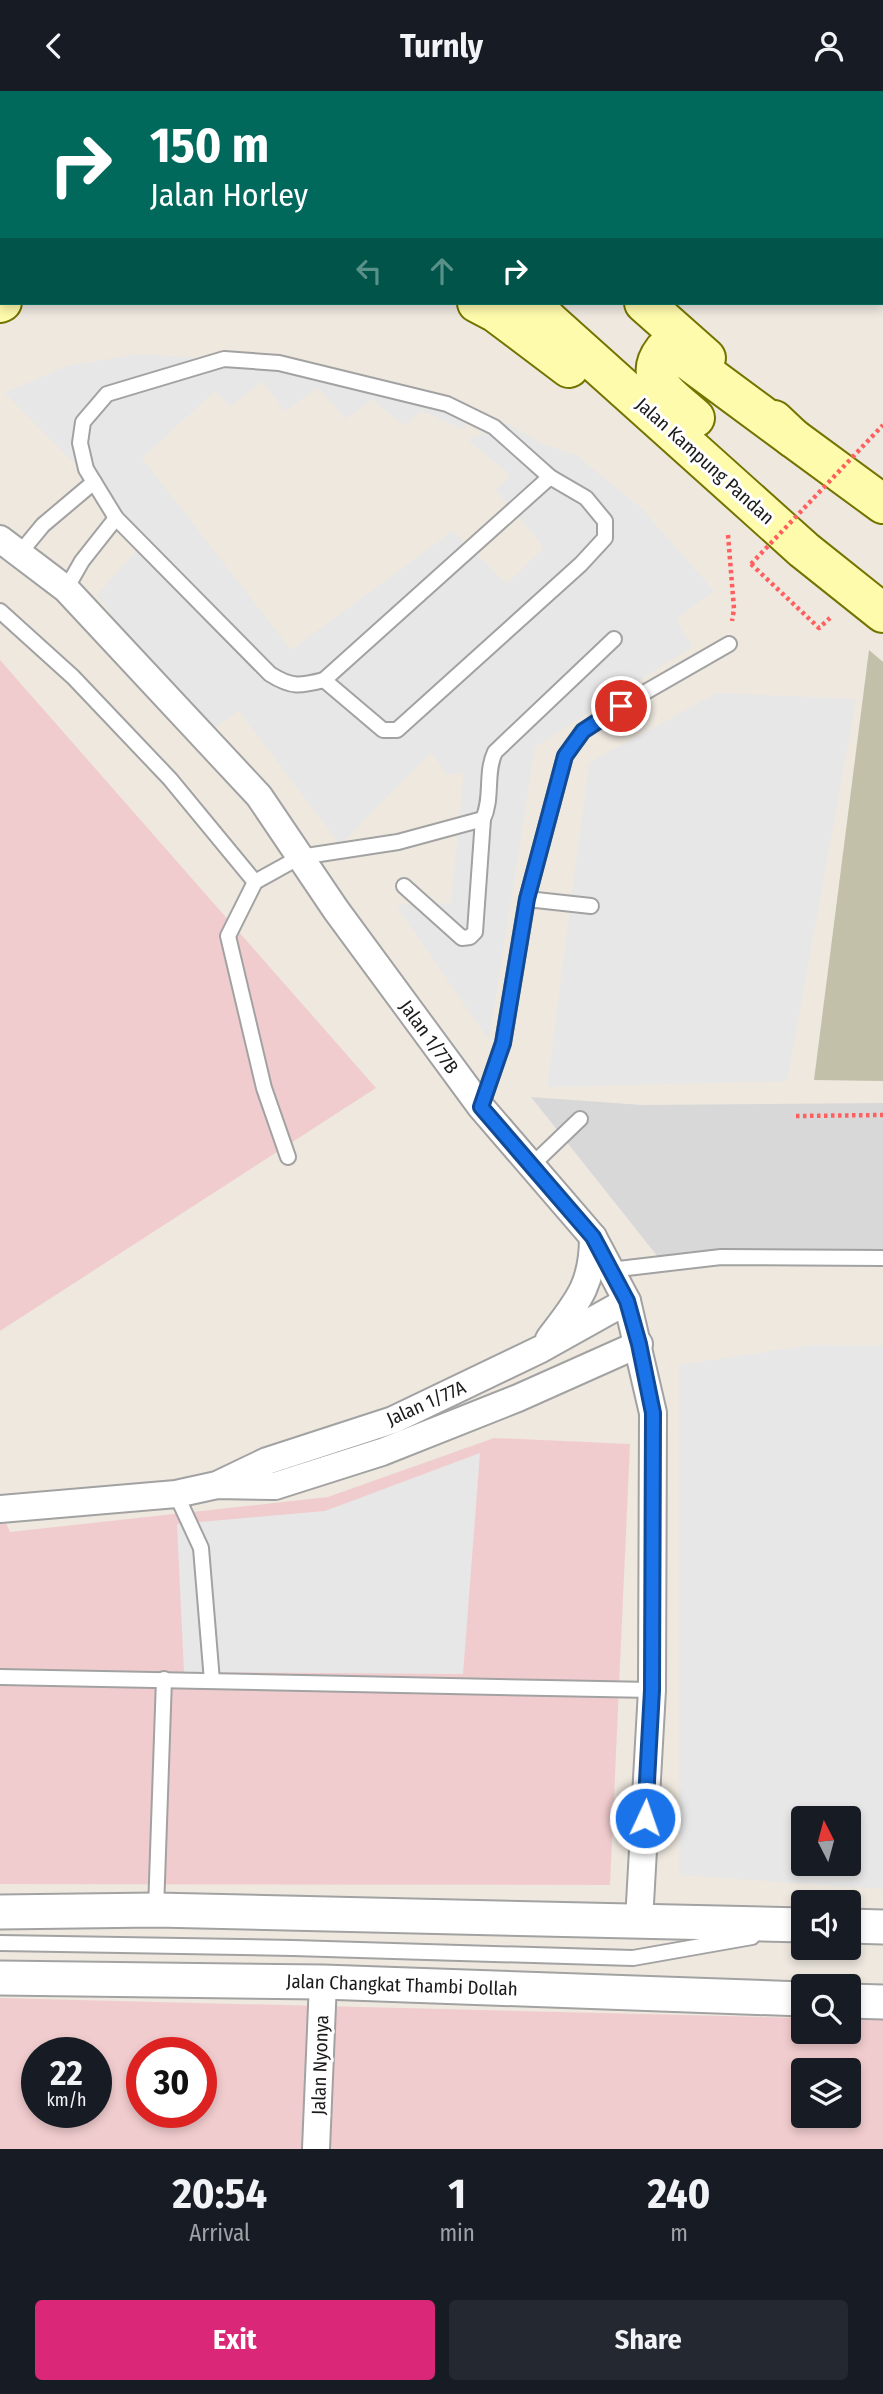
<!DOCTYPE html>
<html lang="en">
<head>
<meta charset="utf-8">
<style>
  body { margin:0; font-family:"Fira Sans Condensed",sans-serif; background:#242831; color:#f1f3f6; height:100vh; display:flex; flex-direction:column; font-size:26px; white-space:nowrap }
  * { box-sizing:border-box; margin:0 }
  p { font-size:23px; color:#9ea1a6 }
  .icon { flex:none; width:38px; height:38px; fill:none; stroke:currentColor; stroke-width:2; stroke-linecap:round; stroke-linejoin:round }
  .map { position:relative; height:2058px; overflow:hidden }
  .details { display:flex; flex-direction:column; background:#171b24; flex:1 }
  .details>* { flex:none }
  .guide { position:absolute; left:0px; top:0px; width:884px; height:214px; box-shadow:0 4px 10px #0003; background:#00695c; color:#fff; overflow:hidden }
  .needle { width:46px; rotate:354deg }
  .tools { position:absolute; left:791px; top:1715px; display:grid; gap:14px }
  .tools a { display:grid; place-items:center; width:70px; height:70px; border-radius:7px; background:#171b24; box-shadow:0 4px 10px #0003; font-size:35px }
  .speed { position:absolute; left:21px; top:1946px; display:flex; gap:14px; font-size:35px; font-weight:700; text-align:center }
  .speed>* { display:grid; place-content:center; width:91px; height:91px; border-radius:50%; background:#171b24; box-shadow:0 4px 10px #0003; line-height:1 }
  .speed small { font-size:18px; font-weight:400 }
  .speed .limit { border:10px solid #d22; background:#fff; color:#111 }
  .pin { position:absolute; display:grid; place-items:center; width:60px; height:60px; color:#fff; margin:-30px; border:4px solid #fff; border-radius:50%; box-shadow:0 2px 7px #0007 }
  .me { position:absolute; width:77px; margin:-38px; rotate:3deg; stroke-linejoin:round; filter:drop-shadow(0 0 5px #0008) }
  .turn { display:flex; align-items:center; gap:24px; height:147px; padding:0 35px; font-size:32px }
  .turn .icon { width:91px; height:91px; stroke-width:2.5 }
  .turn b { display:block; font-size:49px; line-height:60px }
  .lanes { display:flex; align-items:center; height:66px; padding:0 35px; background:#0003; justify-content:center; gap:35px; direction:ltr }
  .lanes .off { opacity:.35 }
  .eta { display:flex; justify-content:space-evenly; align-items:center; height:119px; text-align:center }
  .eta b { font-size:42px; font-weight:700; line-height:49px }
  .action { display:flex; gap:14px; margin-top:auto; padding:14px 35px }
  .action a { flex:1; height:80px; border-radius:7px; background:#db2777; color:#fff; font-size:28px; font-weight:700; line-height:80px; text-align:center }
  .action a+a { background:#242831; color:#f1f3f6 }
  header { display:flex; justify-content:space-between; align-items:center; height:91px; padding:0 35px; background:#171b24; font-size:32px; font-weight:700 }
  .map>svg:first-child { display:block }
</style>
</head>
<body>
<header><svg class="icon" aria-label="back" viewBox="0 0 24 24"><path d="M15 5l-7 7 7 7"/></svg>Turnly<svg class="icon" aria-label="person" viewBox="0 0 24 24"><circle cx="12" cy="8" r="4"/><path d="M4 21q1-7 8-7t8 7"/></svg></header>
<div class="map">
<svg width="883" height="2058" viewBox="0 0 883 2058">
  <rect width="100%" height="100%" fill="#eee8df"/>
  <polygon fill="#d9d8d8" points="531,1006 642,1014 883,1012 883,1173 662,1171"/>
  <g fill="#f1ccce" fill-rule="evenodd">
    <polygon points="0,0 119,0 2,2 0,79"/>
    <polygon points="0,569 376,997 0,1240"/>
    <polygon points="494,1347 630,1353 610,1794 0,1793 0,1419 10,1441 328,1406"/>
    <path d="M0,1907L803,1927V1941H849V1928L883,1929V2058H0ZM37,1962H96V2021H37ZM142,1962H201V2021H142ZM803,1979H849V2025H803Z"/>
  </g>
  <polygon fill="#c3c0aa" points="869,559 883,571 883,990 814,989"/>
  <g fill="#e7e7e7" fill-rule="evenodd">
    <polygon points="139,263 212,268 264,276 339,296 414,306 466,329 464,338 421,320 404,334 372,308 346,328 318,296 285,320 262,290 230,315 215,300 142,367 291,559 453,440 507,493 544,456 496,399 511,384 468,349 505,332 545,354 577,365 643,419 714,500 676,528 692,556 535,656 489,949 396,814 451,812 464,681 447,684 431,661 340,754 239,620 202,646 97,504 148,447 5,302 67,275"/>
    <polygon points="717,602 856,608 787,990 547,996 589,672"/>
    <path d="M812,1254L883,1255V1798L679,1784V1274ZM803,1727H849V1773H803Z"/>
    <polygon points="480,1362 463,1583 184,1581 177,1433 325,1420"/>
  </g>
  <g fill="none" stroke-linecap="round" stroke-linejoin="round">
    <g stroke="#a2a2a2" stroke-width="18">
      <g id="service">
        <path d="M224,268L279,272L447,313L494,336L550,386L586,407L605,430V447L581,473L397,639H383L324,589C300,595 292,597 270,583L116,427L86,378L80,352L83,331L107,303Z"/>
        <polyline points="19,463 43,434 94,391"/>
        <polyline points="66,498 82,470 116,427"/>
        <polyline points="0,520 73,586 170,688 255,791"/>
        <polyline points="324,589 550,386"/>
        <polyline points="404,795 462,847 470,846 475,841 483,728"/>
        <polyline points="527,808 591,815"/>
        <polyline points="481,1016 503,952 527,808 565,665 583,640 621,615 729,553"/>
        <path d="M288,1066L264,997L228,845L255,791L300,766L398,751L483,728C493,707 485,682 495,661L614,548"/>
        <polyline points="531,1075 580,1028"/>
        <polyline points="610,1179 721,1166 883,1167"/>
        <polyline points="176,1403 201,1457 212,1590"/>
        <polyline points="0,1586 652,1599"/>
        <polyline points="156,1819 164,1588"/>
        <polyline points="0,1852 293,1857 633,1867 752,1846"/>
      </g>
    </g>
    <g stroke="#a2a2a2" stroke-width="30">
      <g id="minor">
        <polyline points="0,448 66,498 259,705 336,819 481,1016 593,1146 627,1210 653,1322 652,1599 639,1830"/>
        <path d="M549,1248C577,1211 593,1195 593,1146"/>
        <polyline points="221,1392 267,1370 393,1329 541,1258 627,1210"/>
        <polyline points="0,1418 176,1403 217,1394 275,1395 382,1361 518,1307 639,1253"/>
        <polyline points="316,2058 323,1891"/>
      </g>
    </g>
    <g stroke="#a2a2a2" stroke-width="37">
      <g id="tertiary">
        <polyline points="602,2 604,0"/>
        <polyline points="0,1821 156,1819 803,1834"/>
        <polyline points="849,1835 883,1836"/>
        <polyline points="0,1887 323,1891 803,1908"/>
        <polyline points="849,1910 883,1911"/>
      </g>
    </g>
    <g stroke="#737400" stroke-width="42">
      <g id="secondary">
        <polyline points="447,0 449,2"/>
        <polyline points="264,2 265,0"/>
        <polyline points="400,2 406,0"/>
        <polyline points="664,2 665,0"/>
        <polyline points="0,139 2,138"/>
        <polyline points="0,212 2,211"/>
        <polyline points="477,212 496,222 569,277"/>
        <polyline points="532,212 550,231 804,459 883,522"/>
        <polyline points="644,212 706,267"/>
        <path d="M695,327C674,307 640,290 664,259H671L682,265L793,347"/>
        <polyline points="774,329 793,347 883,413"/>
      </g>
    </g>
    <g stroke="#ff605f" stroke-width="4.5" stroke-dasharray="3.5 3.5" stroke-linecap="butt">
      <polyline points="728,444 734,518 732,530"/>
      <polyline points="751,473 819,537 830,527"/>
      <polyline points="796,1025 883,1024"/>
    </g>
    <use href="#service" stroke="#fff" stroke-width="14"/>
    <use href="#minor" stroke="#fff" stroke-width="26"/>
    <use href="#tertiary" stroke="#fff" stroke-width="33"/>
    <use href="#secondary" stroke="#fffbac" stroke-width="38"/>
    <g stroke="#696969" stroke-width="5" stroke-dasharray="14 14" stroke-linecap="butt">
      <polyline points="196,2 197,0"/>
      <polyline points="210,2 210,0"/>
      <polyline points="0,157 2,157"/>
      <polyline points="0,173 2,172"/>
    </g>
    <polyline stroke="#ff605f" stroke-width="4.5" stroke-dasharray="3.5 3.5" stroke-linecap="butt" points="751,473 883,334"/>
  </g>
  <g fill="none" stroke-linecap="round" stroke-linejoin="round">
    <g stroke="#114b97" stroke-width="18">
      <polyline id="route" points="621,615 583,640 565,665 527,808 503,952 481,1016 593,1146 627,1210 639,1253 653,1322 652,1599 645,1727"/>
    </g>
    <use href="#route" stroke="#1a73e8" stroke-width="12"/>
  </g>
  <g text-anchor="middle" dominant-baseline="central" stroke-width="6" stroke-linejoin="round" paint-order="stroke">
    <g font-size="19" fill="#1b1b1b" stroke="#fff">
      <text transform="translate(705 370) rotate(42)">Jalan Kampung Pandan</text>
      <text transform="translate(429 946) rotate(54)">Jalan 1/77B</text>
      <text transform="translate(426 1312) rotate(-24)">Jalan 1/77A</text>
      <text transform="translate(402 1894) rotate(2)">Jalan Changkat Thambi Dollah</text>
      <text transform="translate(320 1974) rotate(-88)">Jalan Nyonya</text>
    </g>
  </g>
</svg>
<div class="tools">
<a><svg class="needle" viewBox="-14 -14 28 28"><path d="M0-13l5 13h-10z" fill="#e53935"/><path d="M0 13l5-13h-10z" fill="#9ea1a6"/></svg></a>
<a><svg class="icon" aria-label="sound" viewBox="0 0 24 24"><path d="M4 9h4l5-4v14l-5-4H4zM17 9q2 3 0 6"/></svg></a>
<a><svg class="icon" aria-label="search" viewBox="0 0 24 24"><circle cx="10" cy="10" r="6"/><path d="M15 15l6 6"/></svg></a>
<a><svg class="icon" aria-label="layers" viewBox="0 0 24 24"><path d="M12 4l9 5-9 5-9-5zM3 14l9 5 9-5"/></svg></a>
</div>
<div class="speed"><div>22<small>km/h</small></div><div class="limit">30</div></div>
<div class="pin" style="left:621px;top:615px;background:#d93025"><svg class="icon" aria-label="arrive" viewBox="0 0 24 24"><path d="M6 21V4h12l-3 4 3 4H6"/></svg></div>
<svg class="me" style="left:645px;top:1727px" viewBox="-20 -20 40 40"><circle r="17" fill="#1a73e8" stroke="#fff" stroke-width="3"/><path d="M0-11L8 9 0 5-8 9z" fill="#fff"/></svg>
<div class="guide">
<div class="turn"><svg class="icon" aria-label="right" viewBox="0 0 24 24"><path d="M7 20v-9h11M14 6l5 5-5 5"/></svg><div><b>150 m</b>Jalan Horley</div></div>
<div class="lanes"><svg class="icon off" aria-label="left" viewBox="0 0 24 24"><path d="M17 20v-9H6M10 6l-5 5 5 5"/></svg><svg class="icon off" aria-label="ahead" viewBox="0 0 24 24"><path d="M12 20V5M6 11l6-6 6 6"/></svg><svg class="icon" aria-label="right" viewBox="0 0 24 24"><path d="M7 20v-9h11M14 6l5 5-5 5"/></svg></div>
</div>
</div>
<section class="details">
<div class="eta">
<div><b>20:54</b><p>Arrival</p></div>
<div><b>1</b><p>min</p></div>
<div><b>240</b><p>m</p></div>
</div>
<div class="action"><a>Exit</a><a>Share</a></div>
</section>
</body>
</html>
